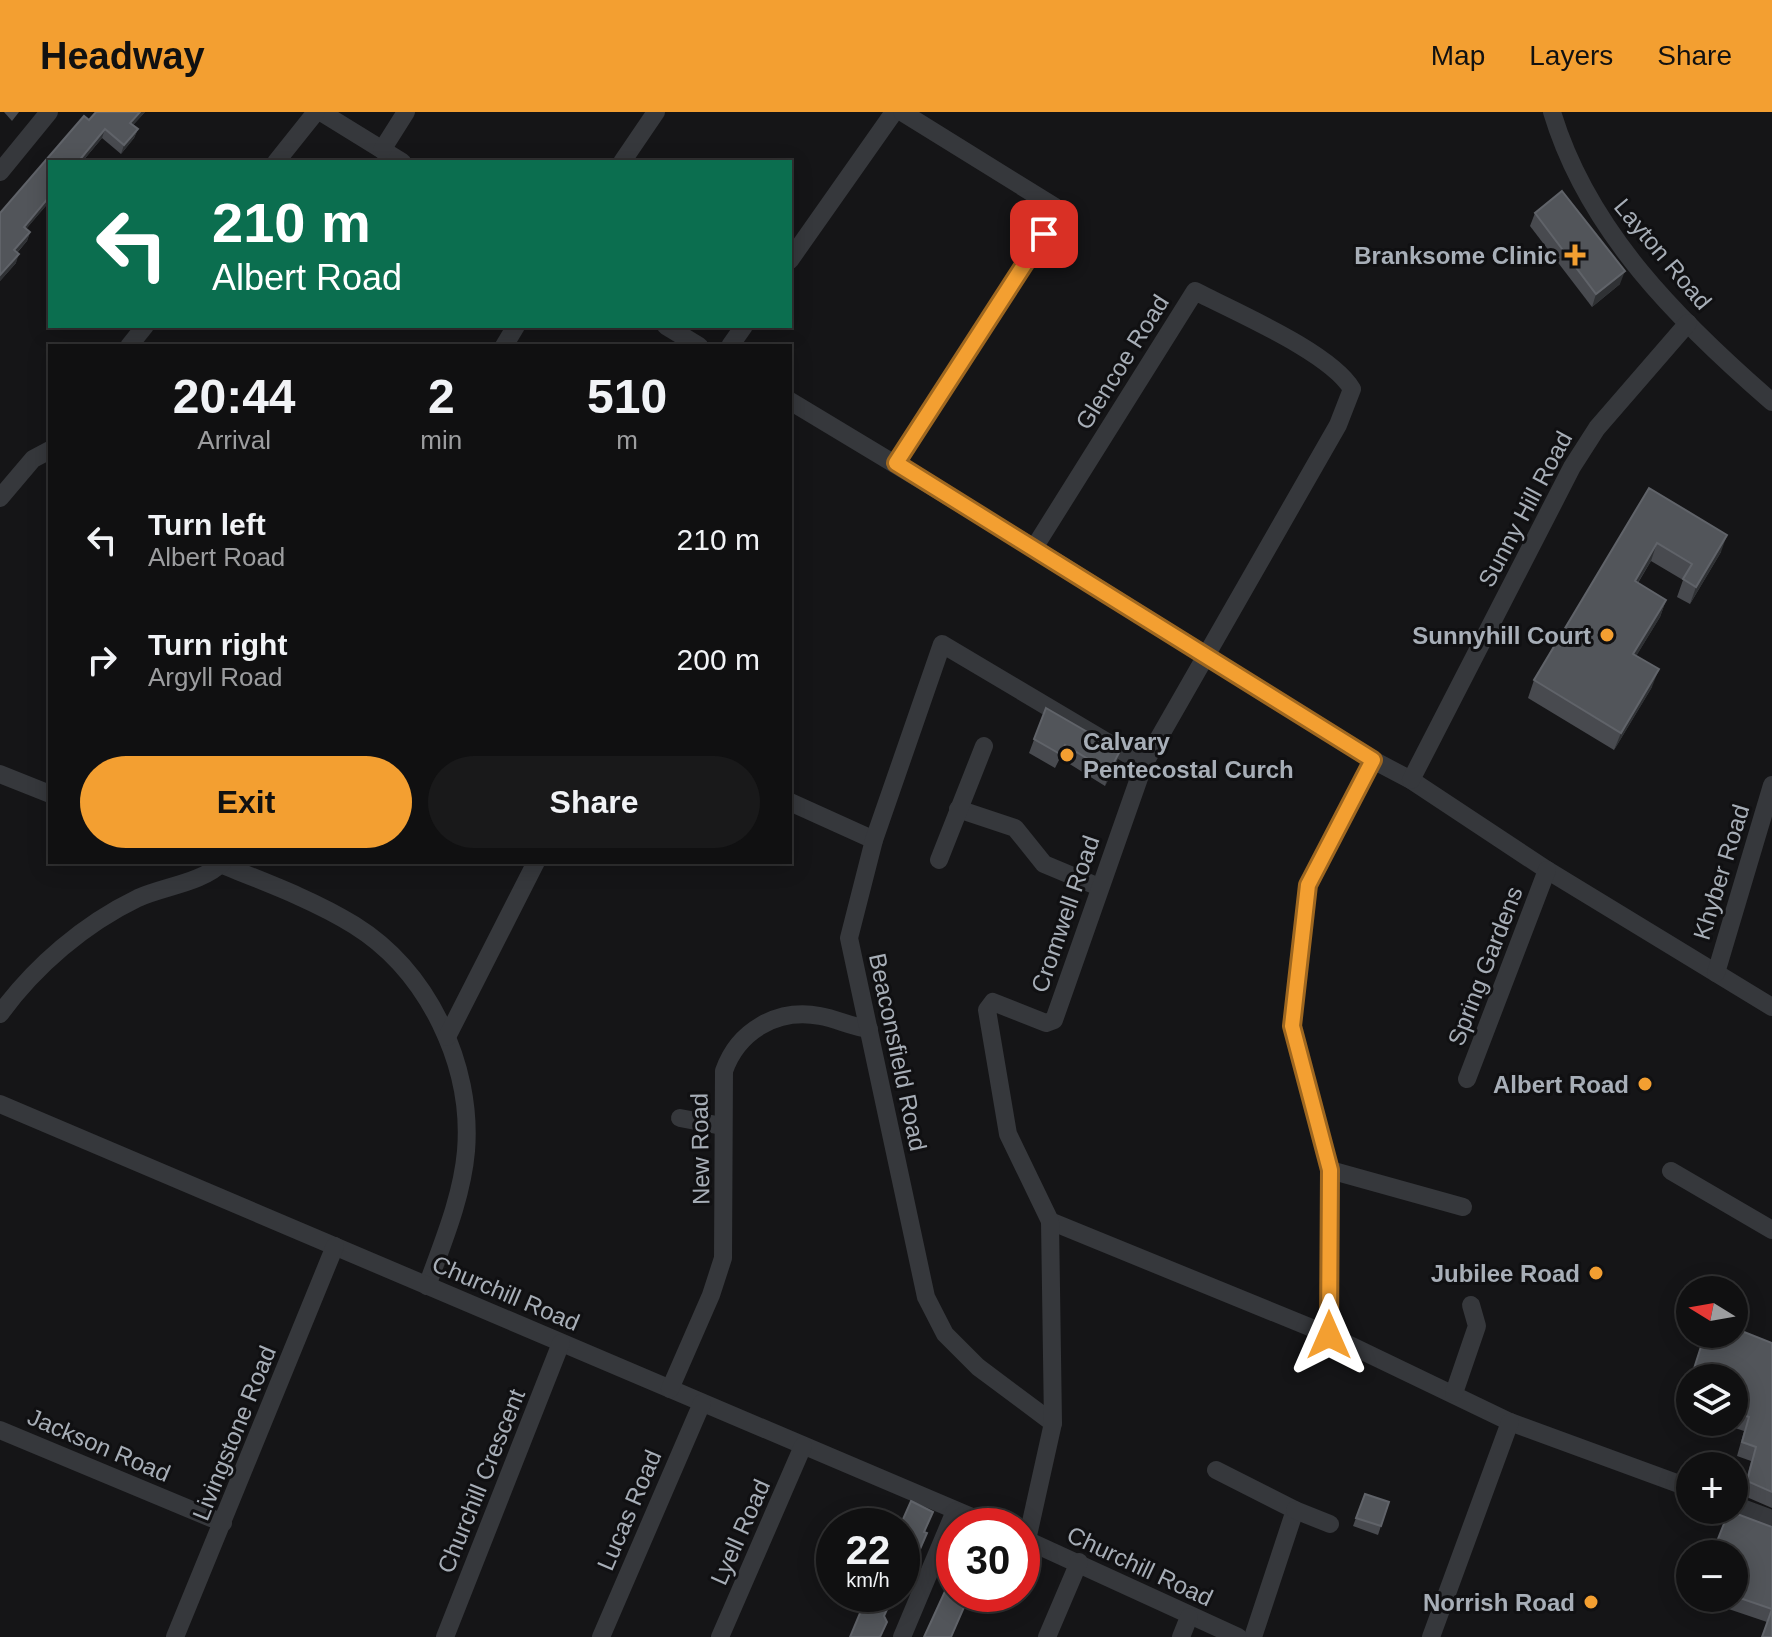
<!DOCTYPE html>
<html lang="en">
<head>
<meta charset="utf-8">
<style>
  body { margin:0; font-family:Helvetica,sans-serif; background:#19191a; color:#f1f3f6; height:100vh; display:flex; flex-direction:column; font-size:30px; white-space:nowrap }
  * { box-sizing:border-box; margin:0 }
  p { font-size:26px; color:#9c9d9f }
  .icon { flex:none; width:44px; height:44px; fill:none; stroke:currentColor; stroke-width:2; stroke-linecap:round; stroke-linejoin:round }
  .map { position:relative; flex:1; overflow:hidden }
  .drawer { position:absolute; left:48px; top:232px; width:744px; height:520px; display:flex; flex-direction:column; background:#101011; border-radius:0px; box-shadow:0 4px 20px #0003,0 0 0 2px #303031 }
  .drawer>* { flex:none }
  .hud { position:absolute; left:48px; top:48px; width:744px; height:168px; border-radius:0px; box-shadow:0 4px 20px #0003,0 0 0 2px #303031; background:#0b6e4f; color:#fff; overflow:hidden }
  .needle { width:52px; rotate:281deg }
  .buttons { position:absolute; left:1676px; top:1164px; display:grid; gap:16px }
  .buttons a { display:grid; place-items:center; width:72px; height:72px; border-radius:50%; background:#101011; box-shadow:0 4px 20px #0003,0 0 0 2px #303031; font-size:40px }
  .speed { position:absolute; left:816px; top:1396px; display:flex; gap:16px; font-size:40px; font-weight:700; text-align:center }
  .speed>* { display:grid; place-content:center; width:104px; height:104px; border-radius:50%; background:#101011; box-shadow:0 4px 20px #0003,0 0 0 2px #303031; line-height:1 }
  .speed small { font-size:20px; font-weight:400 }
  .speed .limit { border:12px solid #d22; background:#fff; color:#111 }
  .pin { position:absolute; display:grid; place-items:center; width:68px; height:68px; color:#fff; margin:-34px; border-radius:16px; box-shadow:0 4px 12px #0006 }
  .me { position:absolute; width:88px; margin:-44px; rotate:0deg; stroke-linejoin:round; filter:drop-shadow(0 0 6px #0008) }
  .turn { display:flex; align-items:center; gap:28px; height:168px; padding:0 32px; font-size:36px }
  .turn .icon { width:104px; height:104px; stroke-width:2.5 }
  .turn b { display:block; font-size:56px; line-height:68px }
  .eta { display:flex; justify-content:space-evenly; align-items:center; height:136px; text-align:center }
  .eta b { font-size:48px; font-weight:600; line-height:56px }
  .primary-button { display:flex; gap:16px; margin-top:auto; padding:16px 32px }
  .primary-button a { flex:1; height:92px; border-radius:48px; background:#f39f31; color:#111; font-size:32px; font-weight:600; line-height:92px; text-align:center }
  .primary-button a+a { background:#19191a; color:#f1f3f6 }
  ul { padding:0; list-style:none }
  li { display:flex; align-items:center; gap:24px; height:120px; padding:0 32px }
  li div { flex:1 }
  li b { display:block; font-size:30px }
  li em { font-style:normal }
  header { display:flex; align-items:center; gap:48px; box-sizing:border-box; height:112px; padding:0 40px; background:#f39f31; color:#111 }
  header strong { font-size:38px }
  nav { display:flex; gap:44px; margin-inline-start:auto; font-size:28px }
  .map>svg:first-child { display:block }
</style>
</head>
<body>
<header>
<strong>Headway</strong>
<nav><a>Map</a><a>Layers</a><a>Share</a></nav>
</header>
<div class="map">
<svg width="1772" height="1525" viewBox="0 0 1772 1525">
  <rect width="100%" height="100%" fill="#151517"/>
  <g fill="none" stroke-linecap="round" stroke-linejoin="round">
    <g stroke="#36383c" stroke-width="18">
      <polyline points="321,0 402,50"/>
      <path d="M1552,0C1588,120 1680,210 1772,290"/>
      <polyline points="382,38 406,0"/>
      <polyline points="276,50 316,0"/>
      <polyline points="622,50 656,0"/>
      <polyline points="0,60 49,0"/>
      <polyline points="790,148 894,0"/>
      <polyline points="666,214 699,234"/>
      <polyline points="129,234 145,214"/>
      <polyline points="504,234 516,214"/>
      <polyline points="730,234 744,214"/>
      <polyline points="790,289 1034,436 1373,648 1411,668 1547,758 1772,895"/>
      <polyline points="896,351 1044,122 1055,95 902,0"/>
      <polyline points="0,386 33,347 50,338"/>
      <polyline points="0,662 50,682"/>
      <polyline points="1411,668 1572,355 1597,316 1688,211"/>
      <polyline points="790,690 874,728"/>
      <polyline points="958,697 1015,716 1044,752 1099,775"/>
      <polyline points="939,748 984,634"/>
      <path d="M215,750C262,769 312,787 354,813C428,859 473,953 466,1039C462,1085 443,1130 427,1174"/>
      <polyline points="1716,861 1772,673"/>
      <path d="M0,902C35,854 84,812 138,786C165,774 202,771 223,750"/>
      <polyline points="447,925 536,750"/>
      <polyline points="1467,967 1547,758"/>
      <polyline points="0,992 993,1414"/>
      <polyline points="680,1006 722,1014"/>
      <polyline points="1330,1058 1463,1095"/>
      <polyline points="1671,1059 1772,1118"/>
      <polyline points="1050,1109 1329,1223 1510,1310 1690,1376"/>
      <polyline points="1329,1223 1330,1058 1292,914 1308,773 1373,648"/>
      <path d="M670,1277L711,1183L723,1146L724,959C738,919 777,896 820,904C837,907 852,915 869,917"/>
      <polyline points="1454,1281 1477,1214 1471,1193"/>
      <polyline points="1053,1311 978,1255 945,1222 926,1185 920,1157 849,826 874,728 942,532 1144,652"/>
      <polyline points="0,1318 223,1411"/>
      <polyline points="1216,1358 1295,1398 1253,1525"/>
      <polyline points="1734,1393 1772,1407"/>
      <polyline points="1295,1398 1330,1412"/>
      <polyline points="1022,1426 1238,1525"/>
      <path d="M1027,1428L1053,1311L1050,1109L1008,1022L987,898L993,890L1046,911L1054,908L1144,652L1338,313L1352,277C1330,240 1235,200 1195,179L1034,436"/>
      <polyline points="175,1525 335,1134"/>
      <polyline points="445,1525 561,1231"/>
      <polyline points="601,1525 702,1291"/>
      <polyline points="720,1525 803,1334"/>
      <polyline points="902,1525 955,1399"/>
      <polyline points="1047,1525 1079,1450"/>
      <polyline points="1181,1525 1189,1505"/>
      <polyline points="1431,1525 1510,1310"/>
    </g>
  </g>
  <g fill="#484a4f">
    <polygon points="4,0 19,0 12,9"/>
    <polygon points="96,0 145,0 133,13 138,17 134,26 121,42 102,26 82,50 50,50 50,89 26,117 30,120 27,129 17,141 16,151 0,169 0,101"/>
    <polygon points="1535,101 1620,172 1592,195 1530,114"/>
    <polygon points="1649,376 1721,440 1690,492 1677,485 1683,468 1651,449 1638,471 1666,488 1660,505 1636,544 1652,575 1614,638 1528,586 1534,568"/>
    <polygon points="1046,596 1120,639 1116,652 1105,674 1060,646 1055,656 1029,641"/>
    <polygon points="1772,1231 1772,1396 1742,1383 1751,1349 1737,1344 1744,1319 1717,1310 1734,1310 1734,1266"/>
    <polygon points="1690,1267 1690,1301 1680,1298"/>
    <polygon points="1365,1382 1381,1414 1378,1423 1353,1414"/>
    <polygon points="1772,1415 1772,1525 1767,1510 1696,1486 1734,1486 1734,1442"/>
  </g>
  <g fill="#2f3134">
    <polygon points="140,0 145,0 127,20 130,11"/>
    <polygon points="105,17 102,26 82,50 78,50"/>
    <polygon points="138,17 134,26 121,42 124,33"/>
    <polygon points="50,84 50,89 20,124 24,115"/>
    <polygon points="30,120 27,129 11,147 14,138"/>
    <polygon points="19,142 16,151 0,169 0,163"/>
    <polygon points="1625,159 1620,172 1592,195 1596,182"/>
    <polygon points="1727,423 1721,440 1690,492 1696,475"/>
    <polygon points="1657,431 1651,449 1628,486 1635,469"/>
    <polygon points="1666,488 1660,505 1627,559 1633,542"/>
    <polygon points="1659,557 1652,575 1614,638 1621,621"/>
    <polygon points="1120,639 1116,652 1105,674 1109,660"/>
  </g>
  <g fill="#52555a" stroke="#606369" stroke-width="2">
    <polygon points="96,0 140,0 130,11 138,17 124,33 105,17 78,50 50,50 50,84 24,115 30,120 14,138 19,142 0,163 0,101 84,4 89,8"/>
    <polygon points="1562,79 1625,159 1596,182 1535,101"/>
    <polygon points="1649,376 1727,423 1696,475 1683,467 1692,452 1657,431 1635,469 1666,488 1633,542 1659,557 1621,621 1534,568"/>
    <polygon points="1046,596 1120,639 1109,660 1065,633 1060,642 1034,627"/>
    <polygon points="1734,1216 1772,1231 1772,1380 1747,1369 1756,1335 1742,1330 1749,1305 1734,1300 1734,1266 1691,1266 1705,1222 1734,1222"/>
    <polygon points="1690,1268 1690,1286 1685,1284"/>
    <polygon points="1365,1382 1389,1390 1381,1414 1356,1406"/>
    <polygon points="911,1389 933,1400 924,1420 927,1421 904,1474 902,1473 902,1414 900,1414"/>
    <polygon points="1729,1399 1772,1415 1772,1525 1762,1525 1772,1497 1734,1484 1734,1442 1712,1442"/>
    <polygon points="947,1475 954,1479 954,1482 960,1482 968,1486 951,1525 924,1525"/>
    <polygon points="868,1482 894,1482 884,1504 887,1510 880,1525 850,1525"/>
  </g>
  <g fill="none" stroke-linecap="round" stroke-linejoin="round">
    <g stroke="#9e6720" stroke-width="20">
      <polyline id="route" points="1044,122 896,351 1373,648 1308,773 1292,914 1330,1058 1329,1223"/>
    </g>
    <use href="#route" stroke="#f39f31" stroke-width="14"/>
  </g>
  <g fill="#f39f31" stroke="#101012" stroke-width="3">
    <path d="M1571 131h8v8h8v8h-8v8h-8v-8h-8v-8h8z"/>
    <circle cx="1607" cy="523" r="8"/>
    <circle cx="1067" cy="643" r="8"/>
    <circle cx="1645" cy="972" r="8"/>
    <circle cx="1596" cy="1161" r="8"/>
    <circle cx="1591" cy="1490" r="8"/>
  </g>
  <g text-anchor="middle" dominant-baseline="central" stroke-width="6" stroke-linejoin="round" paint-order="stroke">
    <g font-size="24" fill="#a7aeb7" stroke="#101012">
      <text transform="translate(1663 142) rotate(50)">Layton Road</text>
      <text transform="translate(1122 250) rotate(-58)">Glencoe Road</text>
      <text transform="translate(1525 397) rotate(-62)">Sunny Hill Road</text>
      <text transform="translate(1721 760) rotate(-73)">Khyber Road</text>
      <text transform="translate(1065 802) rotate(-71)">Cromwell Road</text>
      <text transform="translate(1485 854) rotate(-69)">Spring Gardens</text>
      <text transform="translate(898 940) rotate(78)">Beaconsfield Road</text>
      <text transform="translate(700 1037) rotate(-91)">New Road</text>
      <text transform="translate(506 1181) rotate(23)">Churchill Road</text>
      <text transform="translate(234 1321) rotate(-68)">Livingstone Road</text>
      <text transform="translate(99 1333) rotate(23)">Jackson Road</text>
      <text transform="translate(481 1369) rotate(-68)">Churchill Crescent</text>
      <text transform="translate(629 1398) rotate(-67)">Lucas Road</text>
      <text transform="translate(740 1420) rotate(-66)">Lyell Road</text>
      <text transform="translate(1140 1454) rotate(25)">Churchill Road</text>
    </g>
    <g font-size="24" font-weight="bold" fill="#a7aeb7" stroke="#101012" text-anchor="end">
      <text x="1557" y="143">Branksome Clinic</text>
      <text x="1591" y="523">Sunnyhill Court</text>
      <text x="1083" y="629" text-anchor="start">Calvary<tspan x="1083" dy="28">Pentecostal Curch</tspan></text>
      <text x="1629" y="972">Albert Road</text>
      <text x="1580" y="1161">Jubilee Road</text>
      <text x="1575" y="1490">Norrish Road</text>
    </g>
  </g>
</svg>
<div class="buttons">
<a><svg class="needle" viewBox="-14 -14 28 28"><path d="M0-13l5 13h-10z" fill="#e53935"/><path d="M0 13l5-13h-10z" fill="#9c9d9f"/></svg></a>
<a><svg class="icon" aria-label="layers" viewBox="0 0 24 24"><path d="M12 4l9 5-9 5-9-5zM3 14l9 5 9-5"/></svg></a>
<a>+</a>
<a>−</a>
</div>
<div class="speed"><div>22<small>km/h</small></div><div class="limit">30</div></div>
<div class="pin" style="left:1044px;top:122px;background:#d93025"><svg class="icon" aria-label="arrive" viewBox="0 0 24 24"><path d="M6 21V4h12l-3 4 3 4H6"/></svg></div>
<svg class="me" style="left:1329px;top:1223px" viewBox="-20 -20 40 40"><path d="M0-17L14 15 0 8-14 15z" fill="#f39f31" stroke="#fff" stroke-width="4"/></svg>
<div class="hud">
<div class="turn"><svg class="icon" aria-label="left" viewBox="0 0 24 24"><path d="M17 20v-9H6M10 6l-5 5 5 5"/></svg><div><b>210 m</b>Albert Road</div></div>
</div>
<section class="drawer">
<div class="eta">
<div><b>20:44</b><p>Arrival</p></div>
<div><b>2</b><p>min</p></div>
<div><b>510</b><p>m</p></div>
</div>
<ul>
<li><svg class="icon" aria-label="left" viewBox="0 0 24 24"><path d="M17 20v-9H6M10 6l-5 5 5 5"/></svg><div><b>Turn left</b><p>Albert Road</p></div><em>210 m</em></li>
<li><svg class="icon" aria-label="right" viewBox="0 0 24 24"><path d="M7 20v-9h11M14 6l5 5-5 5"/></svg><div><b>Turn right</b><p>Argyll Road</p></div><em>200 m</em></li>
</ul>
<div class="primary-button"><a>Exit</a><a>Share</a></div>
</section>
</div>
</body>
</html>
